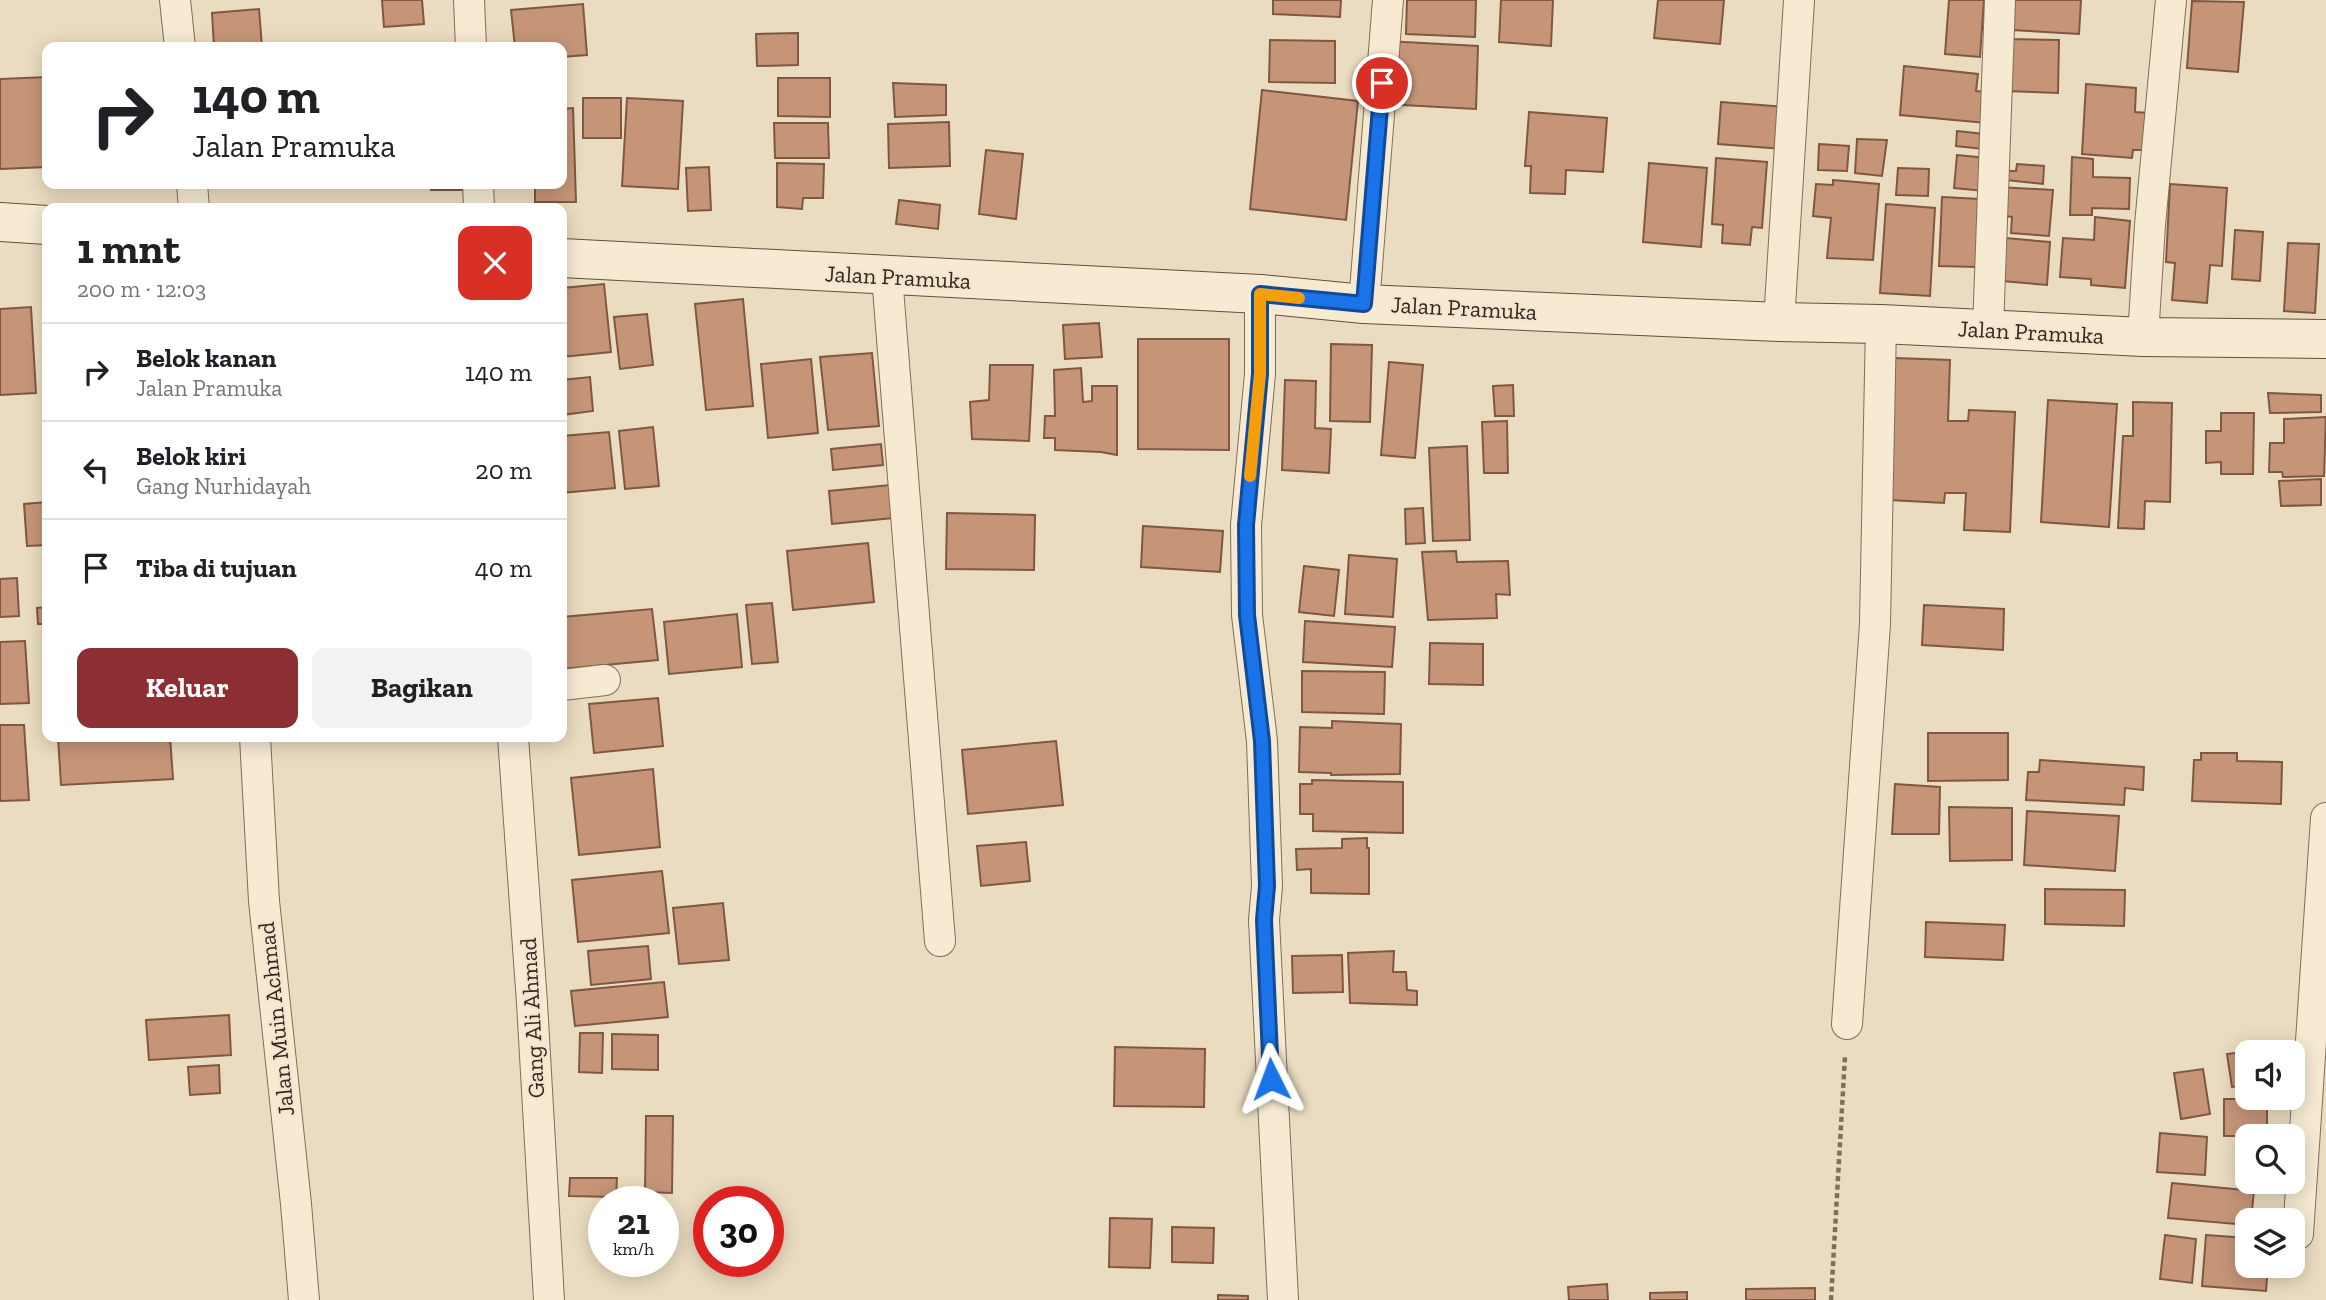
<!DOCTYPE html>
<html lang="id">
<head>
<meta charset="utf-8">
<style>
  body { margin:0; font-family:"Zilla Slab",serif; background:#f2f2f2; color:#202124; height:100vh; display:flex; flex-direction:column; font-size:26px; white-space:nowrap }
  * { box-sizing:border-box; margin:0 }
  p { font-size:23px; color:#757577 }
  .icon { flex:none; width:38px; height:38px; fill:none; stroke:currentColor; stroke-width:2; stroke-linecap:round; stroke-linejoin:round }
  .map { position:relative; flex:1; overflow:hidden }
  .panel { position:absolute; left:42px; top:203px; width:525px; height:539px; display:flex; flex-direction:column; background:#fff; border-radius:14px; box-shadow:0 4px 18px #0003 }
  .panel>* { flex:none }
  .hud { position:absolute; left:42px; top:42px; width:525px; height:147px; border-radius:14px; box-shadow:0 4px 18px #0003; background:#fff; color:#202124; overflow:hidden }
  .buttons { position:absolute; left:2235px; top:1040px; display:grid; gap:14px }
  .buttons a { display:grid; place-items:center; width:70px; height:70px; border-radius:14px; background:#fff; box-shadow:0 4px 18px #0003; font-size:35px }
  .speed { position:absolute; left:588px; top:1186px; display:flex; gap:14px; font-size:35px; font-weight:700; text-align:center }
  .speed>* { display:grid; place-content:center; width:91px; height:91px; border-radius:50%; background:#fff; box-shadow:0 4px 18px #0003; line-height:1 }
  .speed small { font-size:18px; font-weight:400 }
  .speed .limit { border:10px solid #d22; background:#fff; color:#111 }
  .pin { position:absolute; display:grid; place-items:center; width:60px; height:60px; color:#fff; margin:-30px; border:4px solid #fff; border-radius:50%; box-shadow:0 2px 7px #0007 }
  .me { position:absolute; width:77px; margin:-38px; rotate:357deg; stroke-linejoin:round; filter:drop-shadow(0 0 5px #0008) }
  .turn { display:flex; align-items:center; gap:24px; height:147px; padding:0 35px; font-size:32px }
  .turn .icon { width:91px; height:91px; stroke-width:2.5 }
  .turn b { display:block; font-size:49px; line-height:60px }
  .round { display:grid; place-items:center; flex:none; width:74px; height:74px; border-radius:14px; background:#f2f2f2 }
  .overview { display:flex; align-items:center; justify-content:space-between; height:119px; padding:0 35px }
  h1 { font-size:42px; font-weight:700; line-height:52px }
  .cta { display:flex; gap:14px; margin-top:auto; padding:14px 35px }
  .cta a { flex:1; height:80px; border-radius:14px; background:#8d2e33; color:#fff; font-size:28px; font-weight:700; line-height:80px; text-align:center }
  .cta a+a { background:#f2f2f2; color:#202124 }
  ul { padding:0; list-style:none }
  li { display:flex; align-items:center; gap:21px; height:98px; padding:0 35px; border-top:2px solid #e0e0e0 }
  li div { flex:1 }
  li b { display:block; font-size:26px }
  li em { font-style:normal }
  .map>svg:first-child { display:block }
</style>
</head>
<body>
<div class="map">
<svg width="2326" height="1300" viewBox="0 0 2326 1300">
  <rect width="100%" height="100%" fill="#eadcc0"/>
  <g fill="#c69578" stroke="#805741" stroke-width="2">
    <polygon points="382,0 422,0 424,24 384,27"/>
    <polygon points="1273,0 1341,0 1340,17 1273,14"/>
    <polygon points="1407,0 1476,0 1475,37 1406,34"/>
    <polygon points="1501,0 1553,0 1551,46 1499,42"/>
    <polygon points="1658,0 1724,0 1720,44 1654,38"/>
    <polygon points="1949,0 1984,0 1980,57 1945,54"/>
    <polygon points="2013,0 2081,0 2079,34 2011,30"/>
    <polygon points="2192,1 2244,2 2238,72 2187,68"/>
    <polygon points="583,4 587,55 562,57 562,47 515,47 511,10"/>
    <polygon points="259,9 262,47 214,47 212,13"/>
    <polygon points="798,33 798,65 757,66 756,34"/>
    <polygon points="2006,39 2059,40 2058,93 2005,91"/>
    <polygon points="1270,40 1335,41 1335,83 1269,82"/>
    <polygon points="1386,41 1478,46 1476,109 1384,104"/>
    <polygon points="1904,66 1978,74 1976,91 1989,92 1986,123 1900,115"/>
    <polygon points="47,77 47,167 0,169 0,79"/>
    <polygon points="778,78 830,78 830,117 778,116"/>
    <polygon points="893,83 946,85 946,115 895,117"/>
    <polygon points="2086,84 2136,88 2135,112 2149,113 2146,150 2133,150 2132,158 2082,154"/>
    <polygon points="1262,90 1358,101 1346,220 1250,209"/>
    <rect x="583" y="98" width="38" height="40"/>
    <polygon points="627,98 683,101 678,189 622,186"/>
    <polygon points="1721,102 1785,107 1782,149 1718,144"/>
    <polygon points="573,108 576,202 535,202 535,184 562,184 562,109"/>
    <polygon points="1529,112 1607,118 1603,172 1566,170 1565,194 1530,193 1531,166 1525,166"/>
    <polygon points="949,122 950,166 889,168 888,124"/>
    <polygon points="774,123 828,123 829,158 775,158"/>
    <polygon points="1957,131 1984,134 1983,149 1956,146"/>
    <polygon points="1857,139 1887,140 1882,176 1855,173"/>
    <polygon points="1819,144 1849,146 1847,171 1818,170"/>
    <polygon points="986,150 1023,154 1016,219 979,214"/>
    <polygon points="1957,155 1987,158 1984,191 1954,188"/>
    <polygon points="2072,157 2093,159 2093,177 2130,178 2129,209 2092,208 2092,215 2070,215"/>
    <polygon points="1716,158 1767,162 1762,228 1752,227 1750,245 1722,243 1723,225 1712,224"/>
    <polygon points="777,163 824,164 823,198 803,198 802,209 777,207"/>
    <polygon points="1649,163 1707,168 1701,247 1643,242"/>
    <polygon points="2017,164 2044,166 2043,184 1997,179 1997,171 2016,171"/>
    <polygon points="709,167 711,210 688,211 686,168"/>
    <polygon points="1898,168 1929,169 1928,196 1896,195"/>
    <polygon points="1833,180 1879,184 1873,260 1827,258 1831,218 1813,216 1816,184 1833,185"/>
    <rect x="431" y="184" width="35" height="6"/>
    <polygon points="2170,184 2227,188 2222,266 2210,265 2207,303 2172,300 2175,263 2166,262"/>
    <polygon points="1998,187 2053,190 2049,236 2011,233 2012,217 1995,215"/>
    <polygon points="1942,197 1980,199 1977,267 1939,266"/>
    <polygon points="899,200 940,205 938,229 896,224"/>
    <polygon points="1886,204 1935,208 1930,296 1880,293"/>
    <polygon points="2095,217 2130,221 2125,288 2091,285 2091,279 2060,277 2063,238 2094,240"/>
    <polygon points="2235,230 2263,232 2260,281 2232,279"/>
    <polygon points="2005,238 2050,242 2047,285 2002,281"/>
    <polygon points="2288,243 2319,244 2315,313 2284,311"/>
    <polygon points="604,284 611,352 562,357 562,288"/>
    <polygon points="743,299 753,406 706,410 695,304"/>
    <polygon points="31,307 36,393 0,395 0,309"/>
    <polygon points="647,314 653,365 620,369 614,317"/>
    <polygon points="1099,323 1102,357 1065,359 1063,325"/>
    <polygon points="1138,339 1229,339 1229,450 1138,449"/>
    <polygon points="1331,344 1372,345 1370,422 1330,421"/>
    <polygon points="872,353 879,426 828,430 820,357"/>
    <polygon points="1895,358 1950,360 1948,421 1968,421 1969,410 2015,412 2010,532 1964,530 1966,493 1945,493 1944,503 1890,500"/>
    <polygon points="811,359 818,433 768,438 761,364"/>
    <polygon points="1389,362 1423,365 1415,458 1381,455"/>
    <polygon points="990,365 1033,365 1029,441 972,439 970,402 989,400"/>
    <polygon points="1081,368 1083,402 1092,401 1092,386 1117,386 1117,455 1101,452 1055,450 1055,438 1044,438 1045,416 1055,416 1054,370"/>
    <polygon points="590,377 593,411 562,415 562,380"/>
    <polygon points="1285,380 1316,381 1315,428 1331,429 1329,473 1282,470"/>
    <polygon points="1513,385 1514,416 1495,416 1493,386"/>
    <polygon points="2268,393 2321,395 2321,412 2270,413"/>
    <polygon points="2048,400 2117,404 2109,527 2041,522"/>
    <polygon points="2133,402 2172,403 2170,502 2145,501 2144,529 2118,528 2123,436 2133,436"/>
    <polygon points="2221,413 2254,413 2253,474 2221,474 2221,462 2206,463 2206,431 2221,431"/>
    <polygon points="2326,417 2324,476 2283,477 2282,472 2269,472 2270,443 2284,443 2284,419"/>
    <polygon points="1507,421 1508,473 1484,473 1482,422"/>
    <polygon points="653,427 659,486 625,489 619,431"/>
    <polygon points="609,432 615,488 562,493 562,436"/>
    <polygon points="881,444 883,465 833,470 831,449"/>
    <polygon points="1467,446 1470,540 1433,541 1429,448"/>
    <polygon points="2321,479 2321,505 2281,506 2279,481"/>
    <polygon points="890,485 893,518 832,524 829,491"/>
    <polygon points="47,502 47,545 27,546 24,504"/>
    <polygon points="1423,508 1425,543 1406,544 1405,509"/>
    <polygon points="947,513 1035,515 1034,570 946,569"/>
    <polygon points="1143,526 1223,531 1220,572 1141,567"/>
    <polygon points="868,543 874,602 793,610 787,551"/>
    <polygon points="1456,551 1457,562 1508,561 1510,595 1496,594 1497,618 1428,620 1422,552"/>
    <polygon points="1349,555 1397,559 1393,617 1345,614"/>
    <polygon points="1304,566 1339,570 1334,616 1299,612"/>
    <polygon points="17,578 19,616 0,617 0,579"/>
    <polygon points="772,603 778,662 752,664 746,605"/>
    <polygon points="1924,605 2004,609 2003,650 1922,645"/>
    <polygon points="47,607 47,624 38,624 37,608"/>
    <polygon points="652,609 658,660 562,669 562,617"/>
    <polygon points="737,614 742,667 669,674 664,622"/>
    <polygon points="1305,621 1395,627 1392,667 1303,662"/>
    <polygon points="25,641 29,703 0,704 0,642"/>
    <polygon points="1430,643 1483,644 1483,685 1429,684"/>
    <polygon points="1302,671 1385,672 1384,714 1302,712"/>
    <polygon points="658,698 663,746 594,753 589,704"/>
    <polygon points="1332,721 1401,724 1400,774 1331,775 1331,773 1299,772 1300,727 1332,728"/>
    <polygon points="0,725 24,725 29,800 0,801"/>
    <polygon points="1928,733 2008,733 2008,780 1928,781"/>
    <polygon points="58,737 170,737 173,779 61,785"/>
    <polygon points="1056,741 1063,805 968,814 962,750"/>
    <polygon points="2201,753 2237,753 2237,761 2282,762 2281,804 2192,801 2194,760 2201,760"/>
    <polygon points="2040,760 2144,767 2143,790 2125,788 2124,805 2026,800 2028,772 2039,772"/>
    <polygon points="653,769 660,847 579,855 571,778"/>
    <polygon points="1312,780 1403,782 1403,833 1313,831 1313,814 1300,814 1300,784 1312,784"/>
    <polygon points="1895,784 1940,787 1939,834 1892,834"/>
    <polygon points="1949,807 2012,808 2012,860 1950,861"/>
    <polygon points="2027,811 2119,816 2115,871 2024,865"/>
    <polygon points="1367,838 1367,848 1369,848 1369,894 1311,893 1311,869 1297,870 1296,849 1342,848 1342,839"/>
    <polygon points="1026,842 1030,881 981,886 977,846"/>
    <polygon points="662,871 669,933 578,942 572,880"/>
    <polygon points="2045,889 2125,890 2124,926 2045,924"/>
    <polygon points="723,903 729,960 679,964 673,908"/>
    <polygon points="1926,922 2005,925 2003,960 1925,957"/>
    <polygon points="648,946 651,979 591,985 588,951"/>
    <polygon points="1394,951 1393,972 1406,972 1407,990 1417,991 1417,1005 1350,1003 1348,953"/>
    <polygon points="1342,955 1343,992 1293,993 1292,956"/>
    <polygon points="664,982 668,1017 575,1026 571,991"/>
    <polygon points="229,1015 231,1055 149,1060 146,1020"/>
    <polygon points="580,1033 603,1033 602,1073 579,1072"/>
    <polygon points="612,1034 658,1035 658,1070 612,1069"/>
    <polygon points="1115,1047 1205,1049 1204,1107 1114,1106"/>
    <polygon points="2263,1049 2264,1052 2247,1052 2247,1085 2232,1087 2227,1054"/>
    <polygon points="219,1065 220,1093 190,1095 188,1067"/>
    <polygon points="2203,1069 2210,1114 2181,1119 2174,1073"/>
    <rect x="2224" y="1099" width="43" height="37"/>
    <polygon points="646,1116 673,1116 672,1193 645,1192"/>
    <polygon points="2160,1133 2207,1137 2205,1175 2157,1172"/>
    <polygon points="570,1178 617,1178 616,1197 569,1196"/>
    <polygon points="2172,1183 2254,1191 2251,1220 2247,1220 2247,1225 2168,1218"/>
    <polygon points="1110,1218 1152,1219 1150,1268 1109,1267"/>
    <polygon points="1172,1227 1214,1228 1213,1263 1172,1262"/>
    <polygon points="2165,1235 2196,1239 2192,1283 2160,1279"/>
    <polygon points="2206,1235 2247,1238 2247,1265 2268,1265 2266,1291 2202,1286"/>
    <polygon points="1607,1284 1608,1300 1569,1300 1568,1287"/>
    <polygon points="1815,1288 1815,1300 1746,1300 1746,1289"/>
    <polygon points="1687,1292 1687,1300 1650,1300 1650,1293"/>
    <polygon points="1218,1295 1248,1296 1248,1300 1218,1300"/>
  </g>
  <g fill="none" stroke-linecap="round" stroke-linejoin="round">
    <g stroke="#826d59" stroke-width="32">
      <g id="street">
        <polyline points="175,0 180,47"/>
        <polyline points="469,0 471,47"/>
        <polyline points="192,184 194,208"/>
        <polyline points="478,184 479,208"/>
        <polyline points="887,276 940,941"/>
        <polyline points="1260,294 1260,374 1246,525 1247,615 1262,741 1267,886 1264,920 1283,1300"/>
        <polyline points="1364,304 1388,0"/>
        <polyline points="1779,322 1799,0"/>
        <polyline points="1988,330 2000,0"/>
        <polyline points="2143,337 2150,225 2171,0"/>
        <polyline points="562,685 605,680"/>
        <polyline points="255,737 264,901 296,1204 304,1300"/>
        <polyline points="513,737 532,1003 549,1300"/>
        <polyline points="1847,1024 1875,624 1881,324"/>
        <polyline points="2298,1234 2326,818"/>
      </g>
    </g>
    <g stroke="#644e3d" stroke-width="40">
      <g id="secondary">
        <polyline points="0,222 47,225"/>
        <polyline points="562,258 1260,294 1364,304 1779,322 1881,324 2143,337 2326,339"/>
      </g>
    </g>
    <polyline stroke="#826d59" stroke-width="4.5" stroke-dasharray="5 3.5" stroke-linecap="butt" points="1831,1300 1845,1056"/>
    <use href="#street" stroke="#f6ead3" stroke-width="30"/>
    <use href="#secondary" stroke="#f6ead3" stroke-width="38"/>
  </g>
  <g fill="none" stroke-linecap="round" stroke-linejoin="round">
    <g stroke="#114b97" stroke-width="18">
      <polyline id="route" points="1271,1079 1264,920 1267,886 1262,741 1247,615 1246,525 1260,374 1260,294 1364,304 1382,83"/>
    </g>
    <use href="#route" stroke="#1a73e8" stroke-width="12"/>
    <polyline stroke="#f59e0b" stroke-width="12" points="1250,476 1260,374 1260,294 1299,298"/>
  </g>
  <g text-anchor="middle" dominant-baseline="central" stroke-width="5" stroke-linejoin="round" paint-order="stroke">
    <g font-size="23" fill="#33261d" stroke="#f2e6cf">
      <text transform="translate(898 277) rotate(3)">Jalan Pramuka</text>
      <text transform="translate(1464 308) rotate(3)">Jalan Pramuka</text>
      <text transform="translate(2031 332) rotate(3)">Jalan Pramuka</text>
      <text transform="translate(532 1018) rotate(-93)">Gang Ali Ahmad</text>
      <text transform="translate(276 1019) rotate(-96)">Jalan Muin Achmad</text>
    </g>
  </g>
</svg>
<div class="buttons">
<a><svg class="icon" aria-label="sound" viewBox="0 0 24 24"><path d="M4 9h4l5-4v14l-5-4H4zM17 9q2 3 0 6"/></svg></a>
<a><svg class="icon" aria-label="search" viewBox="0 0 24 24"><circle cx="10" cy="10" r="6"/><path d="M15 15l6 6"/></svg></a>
<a><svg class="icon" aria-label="layers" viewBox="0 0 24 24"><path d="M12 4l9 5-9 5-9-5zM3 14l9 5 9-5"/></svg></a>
</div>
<div class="speed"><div>21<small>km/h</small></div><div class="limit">30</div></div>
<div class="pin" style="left:1382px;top:83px;background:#d93025"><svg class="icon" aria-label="arrive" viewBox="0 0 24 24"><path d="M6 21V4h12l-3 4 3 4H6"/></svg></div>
<svg class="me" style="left:1271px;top:1079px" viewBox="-20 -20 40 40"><path d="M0-17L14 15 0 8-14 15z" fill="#1a73e8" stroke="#fff" stroke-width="4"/></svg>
<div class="hud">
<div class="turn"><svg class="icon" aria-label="right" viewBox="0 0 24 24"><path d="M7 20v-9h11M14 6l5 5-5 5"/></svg><div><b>140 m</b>Jalan Pramuka</div></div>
</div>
<section class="panel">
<div class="overview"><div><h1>1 mnt</h1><p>200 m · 12:03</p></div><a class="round" style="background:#d93025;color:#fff"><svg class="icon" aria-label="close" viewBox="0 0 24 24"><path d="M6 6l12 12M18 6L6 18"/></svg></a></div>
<ul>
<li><svg class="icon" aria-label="right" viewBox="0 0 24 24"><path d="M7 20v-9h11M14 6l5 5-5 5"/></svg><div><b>Belok kanan</b><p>Jalan Pramuka</p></div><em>140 m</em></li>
<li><svg class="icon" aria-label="left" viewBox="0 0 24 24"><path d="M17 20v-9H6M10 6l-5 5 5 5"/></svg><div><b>Belok kiri</b><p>Gang Nurhidayah</p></div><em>20 m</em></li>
<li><svg class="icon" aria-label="arrive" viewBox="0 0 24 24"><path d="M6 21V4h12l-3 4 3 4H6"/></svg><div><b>Tiba di tujuan</b></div><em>40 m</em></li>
</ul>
<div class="cta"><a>Keluar</a><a>Bagikan</a></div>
</section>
</div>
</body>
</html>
